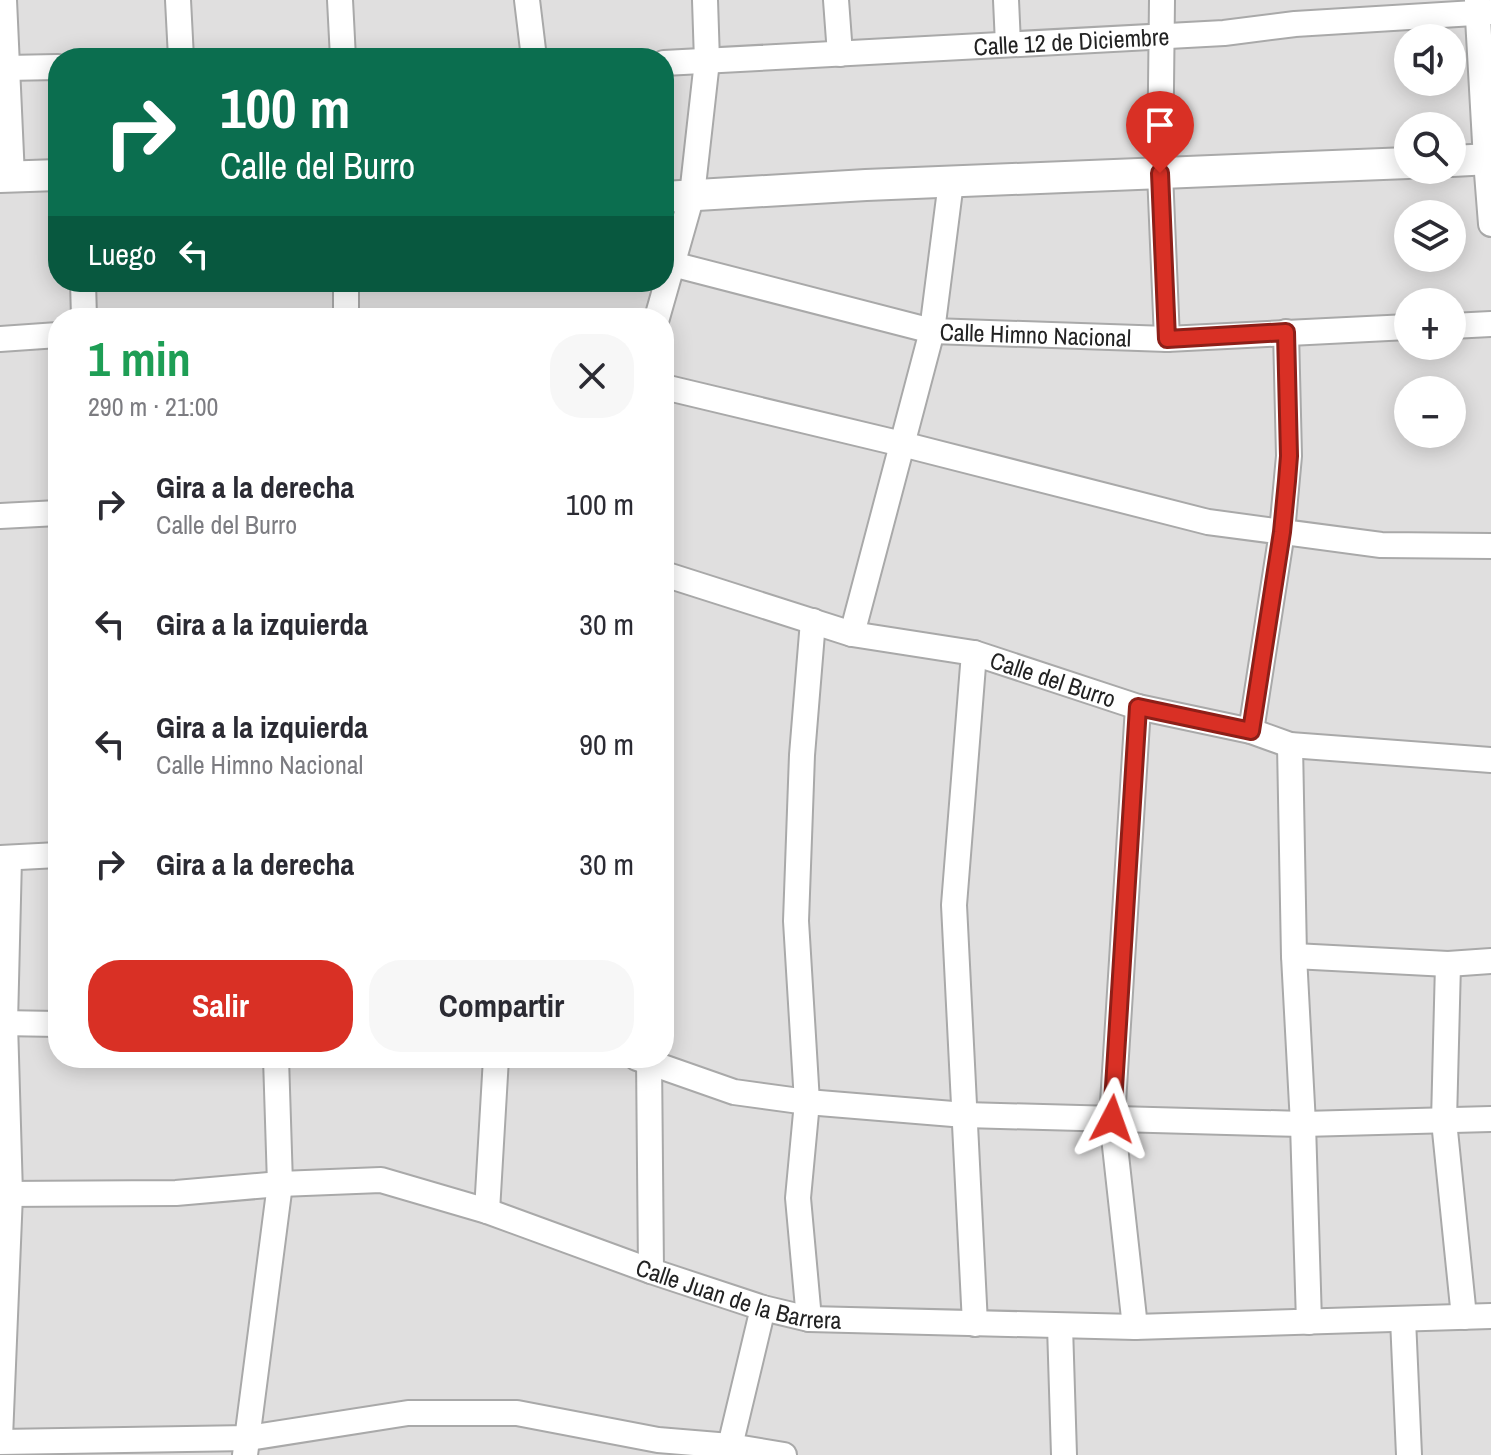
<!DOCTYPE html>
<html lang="es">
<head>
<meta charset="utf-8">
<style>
  body { margin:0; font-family:"Archivo Narrow",sans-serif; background:#f7f7f7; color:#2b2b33; height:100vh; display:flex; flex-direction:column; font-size:30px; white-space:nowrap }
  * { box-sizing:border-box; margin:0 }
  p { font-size:26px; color:#7c7c81 }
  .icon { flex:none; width:44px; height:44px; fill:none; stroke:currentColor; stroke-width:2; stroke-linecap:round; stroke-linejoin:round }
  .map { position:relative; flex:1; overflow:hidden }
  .sheet { position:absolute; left:48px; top:308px; width:626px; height:760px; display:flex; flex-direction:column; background:#fff; border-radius:32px; box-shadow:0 4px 20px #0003 }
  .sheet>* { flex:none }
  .banner { position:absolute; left:48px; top:48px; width:626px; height:244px; border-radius:32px; box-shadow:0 4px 20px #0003; background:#0b6e4f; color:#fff; overflow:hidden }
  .tools { position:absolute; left:1394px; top:24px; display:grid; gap:16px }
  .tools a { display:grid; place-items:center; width:72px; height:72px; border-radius:50%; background:#fff; box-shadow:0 4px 20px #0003; font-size:40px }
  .pin { position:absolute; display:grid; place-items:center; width:68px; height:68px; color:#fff; margin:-82px -34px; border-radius:50% 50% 50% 0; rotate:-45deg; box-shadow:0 0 8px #0007 }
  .pin .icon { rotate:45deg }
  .me { position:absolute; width:88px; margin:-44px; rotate:4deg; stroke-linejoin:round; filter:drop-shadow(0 0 6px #0008) }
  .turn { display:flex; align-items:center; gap:28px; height:168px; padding:0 40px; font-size:36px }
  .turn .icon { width:104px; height:104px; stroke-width:2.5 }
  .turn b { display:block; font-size:56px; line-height:68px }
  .then { display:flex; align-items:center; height:76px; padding:0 40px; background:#0003; gap:16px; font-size:30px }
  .round { display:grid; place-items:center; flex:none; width:84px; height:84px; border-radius:32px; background:#f7f7f7 }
  .headline { display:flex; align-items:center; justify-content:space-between; height:136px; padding:0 40px }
  h1 { font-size:48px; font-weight:700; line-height:60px; color:#1e9e55 }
  .action { display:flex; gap:16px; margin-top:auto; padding:16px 40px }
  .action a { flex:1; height:92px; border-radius:32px; background:#d93025; color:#fff; font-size:32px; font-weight:700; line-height:92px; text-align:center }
  .action a+a { background:#f7f7f7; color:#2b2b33 }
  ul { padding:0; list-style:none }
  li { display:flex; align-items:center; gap:24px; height:120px; padding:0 40px }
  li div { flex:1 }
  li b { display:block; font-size:30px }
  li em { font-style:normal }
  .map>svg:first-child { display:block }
</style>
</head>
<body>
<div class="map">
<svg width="1491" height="1455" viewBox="0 0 1491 1455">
  <rect width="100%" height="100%" fill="#f2efe9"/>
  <path fill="#e0dfdf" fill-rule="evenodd" d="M0,0H1491V1455H0ZM1408,38H1452V82H1408ZM58,58H664V282H58ZM1408,126H1452V170H1408ZM1408,214H1452V258H1408ZM1408,302H1452V346H1408ZM58,318H664V1058H58ZM1408,390H1452V434H1408Z"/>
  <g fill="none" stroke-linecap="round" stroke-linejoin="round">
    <g stroke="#a9a9a9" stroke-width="28">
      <g id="minor">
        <polyline points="4,0 12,177"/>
        <polyline points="178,0 181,58"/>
        <polyline points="340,0 343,58"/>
        <polyline points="527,0 534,58"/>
        <polyline points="836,0 840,54"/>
        <polyline points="1006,0 1008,44"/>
        <polyline points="1162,0 1160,173 1167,339"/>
        <polyline points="1477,0 1486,160 1491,224"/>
        <path id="s1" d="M664,63L1224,33L1295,24L1491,12"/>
        <polyline points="6,68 58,67"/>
        <path id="s2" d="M672,264L932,331L1167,339L1408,327"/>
        <polyline points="83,282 84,318"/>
        <polyline points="346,318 346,282"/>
        <polyline points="657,318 692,195 707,61 705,0"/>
        <polyline points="1452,326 1491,324"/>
        <polyline points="0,339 58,335"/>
        <polyline points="664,387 902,444 1208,522 1381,545 1491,546"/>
        <polyline points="0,516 58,513"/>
        <path id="s3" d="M664,574L852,634L974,653L1138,707L1251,731L1290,745L1491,760"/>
        <polyline points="852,634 932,331 951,182"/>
        <polyline points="974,653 954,905 975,1324"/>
        <polyline points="1251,731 1282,532 1289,456 1286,332"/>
        <polyline points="1290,745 1294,956 1303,1124 1309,1322"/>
        <polyline points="0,858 58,855"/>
        <polyline points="1294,956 1448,964 1491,961"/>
        <polyline points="1448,964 1444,1121 1464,1317"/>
        <polyline points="0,1023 58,1024"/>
        <polyline points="637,1058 734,1092 807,1102 965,1115 1303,1124 1491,1119"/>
        <polyline points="649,1058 651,1271"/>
        <path id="s4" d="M0,1194L176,1193L280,1184L381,1180L487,1211L651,1271L763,1308L809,1319L1135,1327L1491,1316"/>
        <polyline points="487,1211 496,1058"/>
        <polyline points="809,1319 798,1198 807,1102 796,921 802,755 813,621"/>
        <polyline points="1403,1319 1409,1455"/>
        <polyline points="1060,1326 1064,1455"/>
        <polyline points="1135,1327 1112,1119 1138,707"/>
        <polyline points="0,1438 10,1194 5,1023 9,858"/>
        <polyline points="0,1442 249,1438 408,1413 517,1413 658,1440 730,1446 784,1455"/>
        <polyline points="730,1446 763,1308"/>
        <polyline points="245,1455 280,1184 276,1058"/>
      </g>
    </g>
    <g stroke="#a9a9a9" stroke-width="34">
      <g id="tertiary">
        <polyline points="1452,161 1491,159"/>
        <polyline points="0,177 58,175"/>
        <polyline points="664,197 866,185 1408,163"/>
      </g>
    </g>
    <use href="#minor" stroke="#fff" stroke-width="24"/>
    <use href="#tertiary" stroke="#fff" stroke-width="30"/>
  </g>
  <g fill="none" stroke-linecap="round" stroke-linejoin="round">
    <g stroke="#8d1f18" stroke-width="20">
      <polyline id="route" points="1112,1119 1138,707 1251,731 1282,532 1287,481 1289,456 1286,332 1167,339 1160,173"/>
    </g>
    <use href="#route" stroke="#d93025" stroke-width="14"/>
  </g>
  <g text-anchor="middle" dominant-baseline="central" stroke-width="7" stroke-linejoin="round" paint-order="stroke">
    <g font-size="24" fill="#222" stroke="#fff">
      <text stroke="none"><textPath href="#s1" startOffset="408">Calle 12 de Diciembre</textPath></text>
      <text stroke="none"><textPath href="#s2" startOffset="372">Calle Himno Nacional</textPath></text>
      <text stroke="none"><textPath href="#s3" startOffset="404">Calle del Burro</textPath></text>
      <text stroke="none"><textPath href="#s4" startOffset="758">Calle Juan de la Barrera</textPath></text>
    </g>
  </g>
</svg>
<div class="tools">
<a><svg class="icon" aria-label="sound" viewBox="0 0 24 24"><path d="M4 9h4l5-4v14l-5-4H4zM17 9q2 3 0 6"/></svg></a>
<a><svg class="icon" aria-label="search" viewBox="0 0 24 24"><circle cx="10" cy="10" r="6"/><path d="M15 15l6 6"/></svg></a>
<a><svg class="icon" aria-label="layers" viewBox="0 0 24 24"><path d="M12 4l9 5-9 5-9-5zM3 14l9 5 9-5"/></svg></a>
<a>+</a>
<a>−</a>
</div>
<div class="pin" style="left:1160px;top:173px;background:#d93025"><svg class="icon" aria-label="arrive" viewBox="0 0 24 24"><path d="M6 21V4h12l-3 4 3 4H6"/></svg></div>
<svg class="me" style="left:1112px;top:1119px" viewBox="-20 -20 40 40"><path d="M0-17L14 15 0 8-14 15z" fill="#d93025" stroke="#fff" stroke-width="4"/></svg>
<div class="banner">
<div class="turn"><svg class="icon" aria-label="right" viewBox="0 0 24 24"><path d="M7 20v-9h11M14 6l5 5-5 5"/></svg><div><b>100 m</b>Calle del Burro</div></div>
<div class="then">Luego<svg class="icon" aria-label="left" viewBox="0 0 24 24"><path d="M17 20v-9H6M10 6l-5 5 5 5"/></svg></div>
</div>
<section class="sheet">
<div class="headline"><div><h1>1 min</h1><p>290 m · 21:00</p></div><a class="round"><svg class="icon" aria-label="close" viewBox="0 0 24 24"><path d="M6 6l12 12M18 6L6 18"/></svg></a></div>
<ul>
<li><svg class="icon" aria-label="right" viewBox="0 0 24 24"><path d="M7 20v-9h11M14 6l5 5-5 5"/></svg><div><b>Gira a la derecha</b><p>Calle del Burro</p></div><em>100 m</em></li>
<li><svg class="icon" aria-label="left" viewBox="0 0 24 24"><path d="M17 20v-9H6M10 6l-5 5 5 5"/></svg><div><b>Gira a la izquierda</b></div><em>30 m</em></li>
<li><svg class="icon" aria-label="left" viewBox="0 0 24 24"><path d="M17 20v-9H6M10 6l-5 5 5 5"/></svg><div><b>Gira a la izquierda</b><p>Calle Himno Nacional</p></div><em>90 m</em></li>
<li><svg class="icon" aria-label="right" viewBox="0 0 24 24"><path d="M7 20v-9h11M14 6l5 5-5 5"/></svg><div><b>Gira a la derecha</b></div><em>30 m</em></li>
</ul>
<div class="action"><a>Salir</a><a>Compartir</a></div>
</section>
</div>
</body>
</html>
